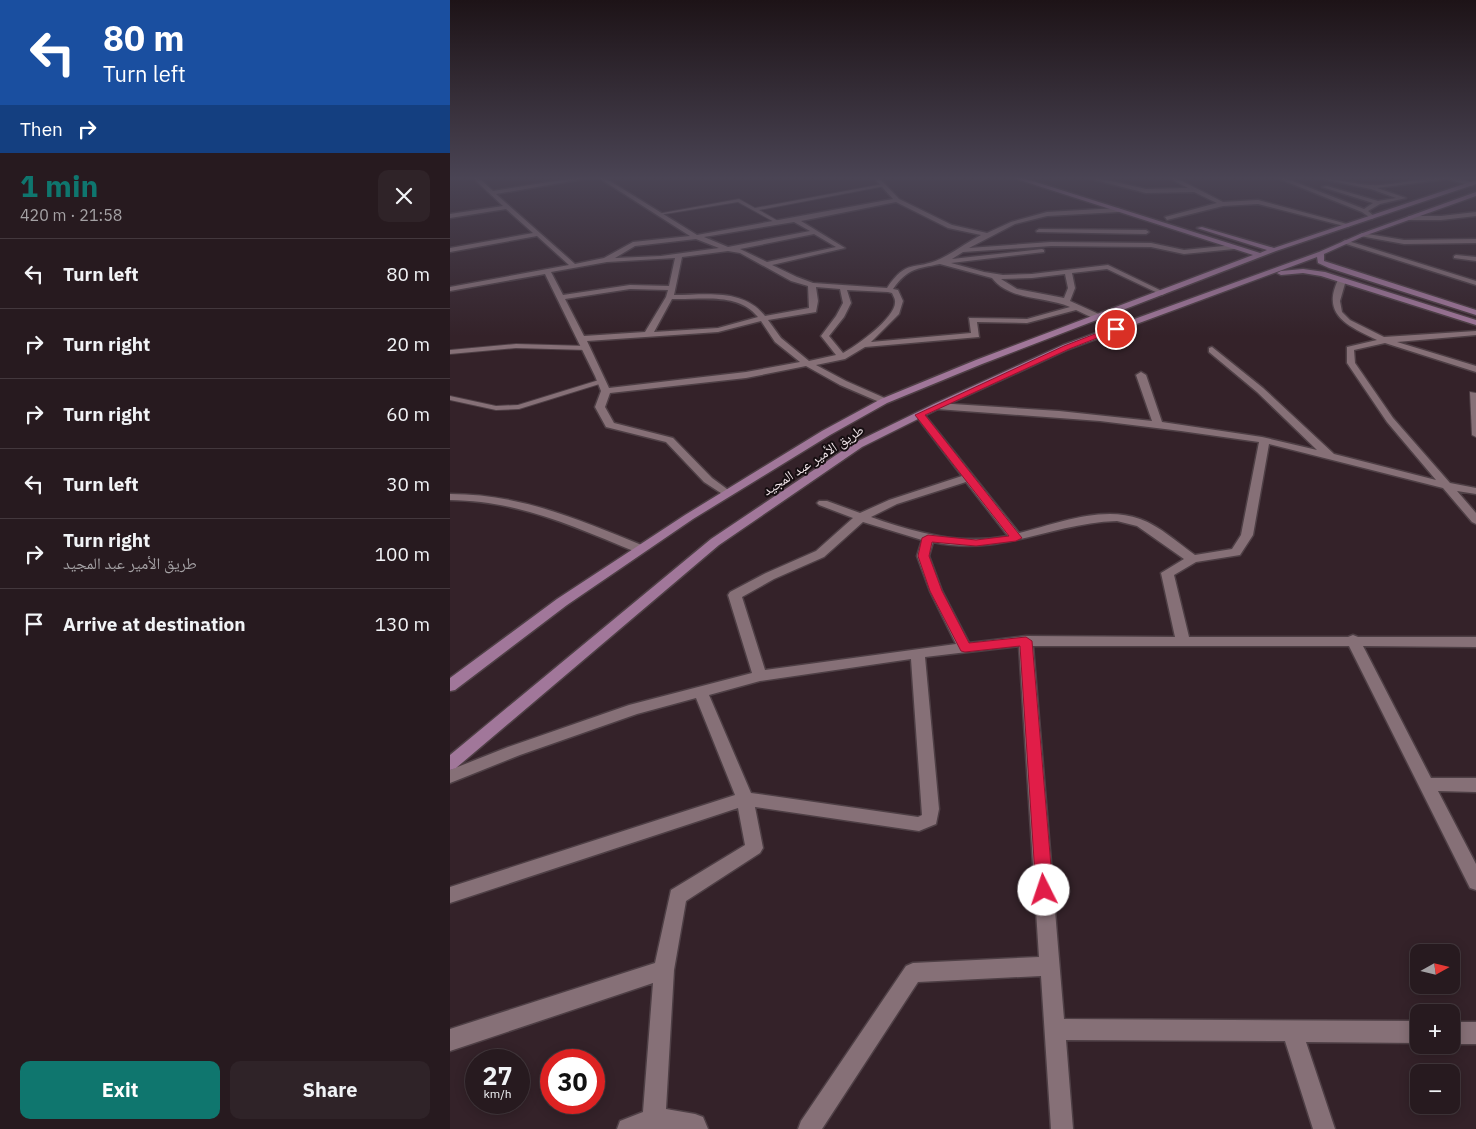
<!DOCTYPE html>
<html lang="en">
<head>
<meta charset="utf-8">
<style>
  body { margin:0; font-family:"IBM Plex Sans","Noto Naskh Arabic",sans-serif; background:#2f2328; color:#f1f3f6; height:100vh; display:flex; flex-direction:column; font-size:19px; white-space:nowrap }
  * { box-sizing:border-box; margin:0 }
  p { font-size:16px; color:#a4a1a4 }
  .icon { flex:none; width:28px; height:28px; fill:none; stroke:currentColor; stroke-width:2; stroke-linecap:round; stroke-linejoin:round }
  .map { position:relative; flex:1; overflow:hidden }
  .drawer { display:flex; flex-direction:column; background:#271a1f; width:450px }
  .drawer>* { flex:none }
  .hud { background:#1a4fa0; color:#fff; overflow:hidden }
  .needle { width:32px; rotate:82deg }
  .fabs { position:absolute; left:960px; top:944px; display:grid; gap:10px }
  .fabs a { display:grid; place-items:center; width:50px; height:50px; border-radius:10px; background:#271a1f; box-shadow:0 2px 12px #0003,0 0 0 1px #43383d; font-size:25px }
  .speed { position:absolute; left:15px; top:1049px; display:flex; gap:10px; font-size:25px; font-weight:700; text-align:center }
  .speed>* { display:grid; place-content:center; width:65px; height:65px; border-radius:50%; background:#271a1f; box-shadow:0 2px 12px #0003,0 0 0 1px #43383d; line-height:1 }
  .speed small { font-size:12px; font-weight:400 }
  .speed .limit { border:8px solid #d22; background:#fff; color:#111 }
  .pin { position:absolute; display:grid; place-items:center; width:42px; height:42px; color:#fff; margin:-21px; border:2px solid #fff; border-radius:50%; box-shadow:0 1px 5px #0007 }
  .me { position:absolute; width:55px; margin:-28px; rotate:356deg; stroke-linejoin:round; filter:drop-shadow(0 0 4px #0008) }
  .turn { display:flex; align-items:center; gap:18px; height:105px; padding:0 20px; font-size:22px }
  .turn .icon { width:65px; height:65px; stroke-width:2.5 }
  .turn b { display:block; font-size:35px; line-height:42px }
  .then { display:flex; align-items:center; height:48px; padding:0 20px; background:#0003; gap:10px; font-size:19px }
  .round { display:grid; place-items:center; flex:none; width:52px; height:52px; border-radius:10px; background:#2f2328 }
  .head { display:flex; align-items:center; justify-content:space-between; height:85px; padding:0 20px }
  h1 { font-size:30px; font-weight:800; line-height:38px; color:#0f766e }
  .action { display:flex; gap:10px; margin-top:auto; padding:10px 20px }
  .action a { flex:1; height:58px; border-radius:10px; background:#0f766e; color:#fff; font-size:20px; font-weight:800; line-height:58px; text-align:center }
  .action a+a { background:#2f2328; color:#f1f3f6 }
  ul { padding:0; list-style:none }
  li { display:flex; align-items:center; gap:15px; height:70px; padding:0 20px; border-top:1px solid #43383d }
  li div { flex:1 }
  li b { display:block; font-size:19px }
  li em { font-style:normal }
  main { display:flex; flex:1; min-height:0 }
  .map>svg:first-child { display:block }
</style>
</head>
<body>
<main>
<section class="drawer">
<div class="hud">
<div class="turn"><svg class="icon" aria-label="left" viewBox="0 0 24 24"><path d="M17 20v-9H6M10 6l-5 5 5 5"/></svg><div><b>80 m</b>Turn left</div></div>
<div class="then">Then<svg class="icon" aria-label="right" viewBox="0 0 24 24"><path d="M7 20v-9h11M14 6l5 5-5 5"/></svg></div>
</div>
<div class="head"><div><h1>1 min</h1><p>420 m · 21:58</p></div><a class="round"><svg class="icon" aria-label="close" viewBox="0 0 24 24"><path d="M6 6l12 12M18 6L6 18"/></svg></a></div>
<ul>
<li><svg class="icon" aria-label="left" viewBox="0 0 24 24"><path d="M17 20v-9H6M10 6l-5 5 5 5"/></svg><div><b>Turn left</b></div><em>80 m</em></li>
<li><svg class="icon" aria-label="right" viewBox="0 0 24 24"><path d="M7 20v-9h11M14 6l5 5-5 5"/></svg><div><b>Turn right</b></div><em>20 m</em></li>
<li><svg class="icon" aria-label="right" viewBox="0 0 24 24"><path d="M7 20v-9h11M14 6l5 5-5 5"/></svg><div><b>Turn right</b></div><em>60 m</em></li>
<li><svg class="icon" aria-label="left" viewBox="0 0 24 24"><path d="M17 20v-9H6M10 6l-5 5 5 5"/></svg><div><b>Turn left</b></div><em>30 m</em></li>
<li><svg class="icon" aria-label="right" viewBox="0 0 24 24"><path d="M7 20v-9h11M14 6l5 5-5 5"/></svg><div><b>Turn right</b><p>طريق الأمير عبد المجيد</p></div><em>100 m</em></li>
<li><svg class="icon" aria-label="arrive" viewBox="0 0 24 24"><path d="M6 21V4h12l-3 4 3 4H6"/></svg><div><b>Arrive at destination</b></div><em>130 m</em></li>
</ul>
<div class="action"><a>Exit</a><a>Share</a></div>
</section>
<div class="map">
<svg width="1026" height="1129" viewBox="0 0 1026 1129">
  <rect width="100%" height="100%" fill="#342229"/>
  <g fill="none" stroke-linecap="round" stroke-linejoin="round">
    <g stroke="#4e3f45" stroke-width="2">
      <g id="lane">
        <polygon points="433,184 435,186 309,210 330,222 328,224 288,202 209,215 207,214 289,199 305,208"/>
        <polygon points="66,344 137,346 140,348 137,350 66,348 0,354 0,350"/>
        <polygon points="149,380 156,382 69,409 46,410 0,400 0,396 46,406 68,405"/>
        <polygon points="1020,392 1026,393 1026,437 1022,435"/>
      </g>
    </g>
    <g stroke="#4e3f45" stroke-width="3">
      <g id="street">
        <path d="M23,178H29L43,191L124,178H139L46,194L125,264L154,258L183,242L240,236L149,178H155L247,235L443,199L424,178H429L449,199L502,225L537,233L561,222L597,212L668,208L671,210L668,212L597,216L565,224L519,248L601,242L701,243L734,250L784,245L787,247L784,249L734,254L701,247L601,246L513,252L502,259L592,249L594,250V252L501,263L534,272L553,275L582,274L658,265L716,293L712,295L657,269L622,273L625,288L620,301L651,315V319H645L626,310L577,323L527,322L529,337L415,347L395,359L366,365L396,381L437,399L439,401L434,404L390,385L356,366L296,378L160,393L155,407L164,423L223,438L262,478L281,492L283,494L277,497L254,482L216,442L156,427L145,407L151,391L145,376L95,274L0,291V287L119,265L87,236L0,252V248L83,233L56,209L0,218V214L53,206ZM446,202L498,228L531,235C517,242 505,252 490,259C464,271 457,258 437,288L363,283L347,277L322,265L395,248L351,221ZM344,222L360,231L278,247L254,237ZM364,234L386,247L317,262L290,249ZM246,239L269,248L211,256L165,258L185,246ZM278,251L290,253L341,281L358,286L359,308L315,316C293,288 256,295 224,295L232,257ZM225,258L219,286L180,285L113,295L101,272L157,262ZM490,264L542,278C560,301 595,296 620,307L577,319L519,318L521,333L421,342L449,314L453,301L448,290L443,289C458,268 466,269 490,264ZM615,274L618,288L614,298L567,289L551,279L582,278ZM366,287L390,289L393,303L386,316L371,336L386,355L359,361L331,338L318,320L366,312L368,301ZM180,289L218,290L216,297L195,332L134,336L115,299ZM397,290L438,292L442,293C443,296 445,298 445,301C447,317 406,346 393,353L379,336L394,317L401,303ZM222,299C252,300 287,292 308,317L268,328L204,332ZM311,321L325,342L350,362L296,372L159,388L137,341L268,332Z"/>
        <polygon points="648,178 696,189 738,188 719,178 726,178 773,202 808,200 901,225 898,227 808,204 773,206 717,220 715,217 767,203 744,192 696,193 641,179"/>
        <path d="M827,178H835L914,209L923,203L872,187L877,186L928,201L946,198L921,189L867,178C885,178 902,184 921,185C954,187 993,167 1025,184L1022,186L997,179L927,188L956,198L930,204L918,211L925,217L922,219L912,212Z"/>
        <polygon points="1026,212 1026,216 991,220 959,220 956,218 959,216 991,216"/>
        <polygon points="589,229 696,230 699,232 696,234 587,232 586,231"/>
        <polygon points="912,233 954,240 1026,239 1026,243 954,244 910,236 909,235"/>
        <polygon points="895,240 1026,281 1026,285 893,243 892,242"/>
        <polygon points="1006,255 1026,257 1026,261 1004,258 1004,256"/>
        <path d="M889,278L896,280L890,301L892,312L900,320L934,337L1026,331V335L947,342L1026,366V372L935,343L904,350L905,363L943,418L1000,483L1026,488V494L1007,491L1026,513V524L1022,522L993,488L819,444L803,535L790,555L746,562L724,575L739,637H898L903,635L908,637H1026V647L913,646L981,778H1026V792L988,791L1026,864V890L1020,888L899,646H583L614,1019L969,1021V1043L856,1042L885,1129H863L835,1041L616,1040L623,1129H601L591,976L468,982L372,1129H348L351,1121L456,966L463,963L589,957L569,646L475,657L489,809L486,824L469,831L305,807L313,848L310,853L236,901L224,970L216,1109L245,1114L253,1117L258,1129H167L170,1121L193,1112L203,983L0,1051V1029L205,963L221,890L295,845L288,808L0,903V887L285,795L246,698L187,714L70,755L0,783V770L58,747L179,705L302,673L278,595L280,592L316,573L366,551L403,518L369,505L367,503L369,501H377L410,513L439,500L512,476L467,417V413H473L569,533C606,524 652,505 690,519C710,526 728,543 745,555L782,549L791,535L809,442L731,431L650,421L487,409L482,406L487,403L609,411L702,421L686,375L691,372L696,375L712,422L812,437L867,450L807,392L759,352V348L762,347L813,388L884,454L986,480L937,422L897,363V347L927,340C898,326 870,315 889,278ZM516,482L558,536C511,545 465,533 421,517L447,504ZM667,521L687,526L734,559L711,573L725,637L576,636L519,643L492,591L479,556L483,542C550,557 601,523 667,521ZM413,522L472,540L467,556L480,591L506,644L315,670L292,597L324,579L374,557ZM461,659L472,815L468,817L301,793L259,695L310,681Z"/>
        <path d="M0,494C71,494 130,520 194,546L196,549L194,552H186C122,526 70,501 0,500Z"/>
        <rect x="1001" y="1022" width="25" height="22"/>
      </g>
    </g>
    <g stroke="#4e3f45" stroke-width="3">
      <g id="secondary">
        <polygon points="564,178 573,178 810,253 817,250 747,228 752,227 824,248 1026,180 1026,184 826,251 532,364 437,403 380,435 243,519 117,605 5,690 0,691 0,678 107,599 235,515 372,431 431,399 526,360 803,255"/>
        <polygon points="1026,192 1026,196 914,236 874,254 874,261 1026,310 1026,315 879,268 868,263 867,257 619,349 490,408 412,447 269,545 6,768 0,770 0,755 261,539 404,443 484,404 613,345 869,252 910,234"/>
        <polygon points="853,269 875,272 1026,320 1026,325 871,276 853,273 831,275 827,273 831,271"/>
      </g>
    </g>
    <use href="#lane" fill="#867077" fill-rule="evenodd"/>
    <use href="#street" fill="#867077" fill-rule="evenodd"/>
    <use href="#secondary" fill="#a1779a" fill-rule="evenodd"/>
  </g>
  <linearGradient id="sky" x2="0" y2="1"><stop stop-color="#1d1317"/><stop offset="0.53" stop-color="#4a4454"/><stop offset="1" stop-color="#4a4454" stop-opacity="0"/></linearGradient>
  <rect width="1026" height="336" fill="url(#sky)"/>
  <polygon fill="#e11d48" stroke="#92132f" points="663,327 670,329 619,349 475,415 572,538 566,541 526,546 482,542 479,556 492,591 519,643 576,637 582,641 603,890 600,895 594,897 588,895 586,890 570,646 515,652 511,651 480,591 468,556 472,538 478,535 526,540 559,536 465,415 614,346"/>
  <g text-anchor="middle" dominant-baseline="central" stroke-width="4" stroke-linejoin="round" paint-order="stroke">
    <g font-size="14" fill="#f0e4e8" stroke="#160e11">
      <text transform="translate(363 460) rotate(-33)">طريق الأمير عبد المجيد</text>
    </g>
  </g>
</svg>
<div class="fabs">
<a><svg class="needle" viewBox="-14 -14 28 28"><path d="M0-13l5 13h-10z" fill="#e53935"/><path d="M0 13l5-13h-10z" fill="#a4a1a4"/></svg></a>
<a>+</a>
<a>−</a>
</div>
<div class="speed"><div>27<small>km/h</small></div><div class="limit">30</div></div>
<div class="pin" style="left:666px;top:329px;background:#d93025"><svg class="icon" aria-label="arrive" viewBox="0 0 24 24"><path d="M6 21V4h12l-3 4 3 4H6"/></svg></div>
<svg class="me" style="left:594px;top:890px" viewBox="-20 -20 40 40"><circle r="19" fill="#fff"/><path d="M0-13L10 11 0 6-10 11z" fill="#e11d48"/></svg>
</div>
</main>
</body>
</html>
